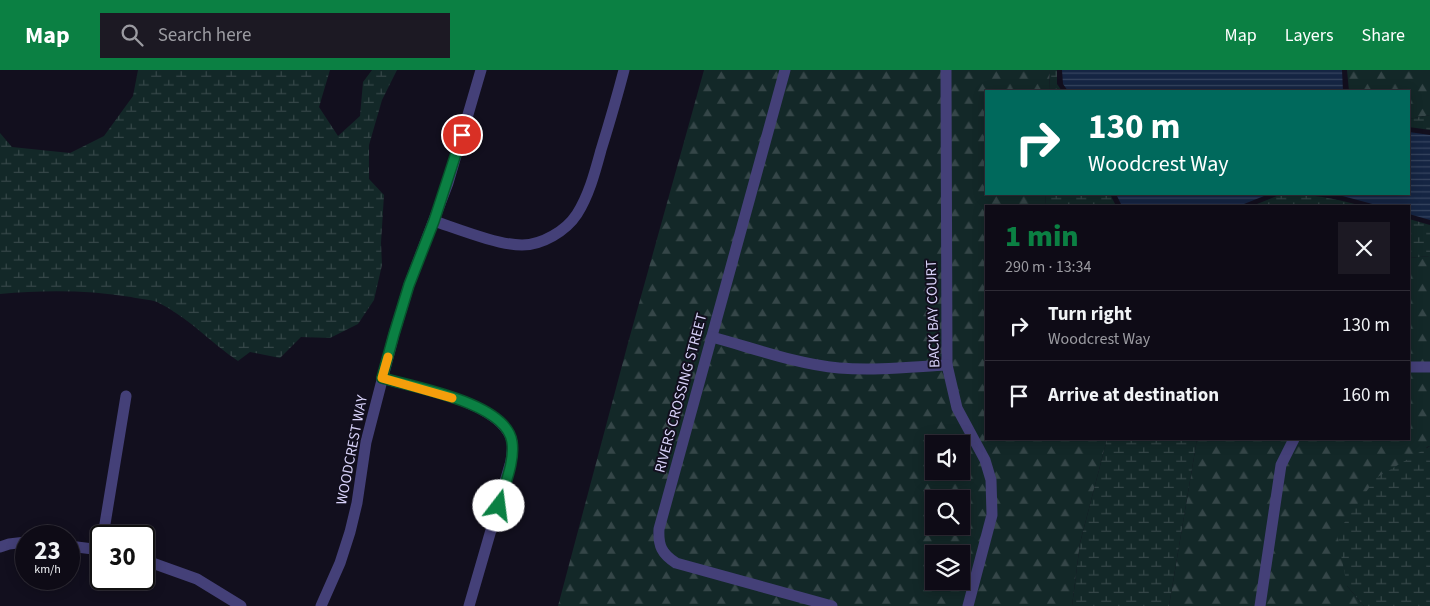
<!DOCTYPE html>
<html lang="en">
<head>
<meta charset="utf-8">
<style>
  body { margin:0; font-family:"Source Sans 3",sans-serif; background:#1c1923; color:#f1f3f6; height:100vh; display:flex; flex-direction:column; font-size:19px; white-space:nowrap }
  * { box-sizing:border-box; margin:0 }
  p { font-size:16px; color:#9b9ba1 }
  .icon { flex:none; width:28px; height:28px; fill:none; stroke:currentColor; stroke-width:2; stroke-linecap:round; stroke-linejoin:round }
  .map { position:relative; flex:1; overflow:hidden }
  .panel { position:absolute; left:985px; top:135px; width:425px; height:235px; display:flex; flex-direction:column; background:#0e0b16; border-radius:0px; box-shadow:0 2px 12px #0003,0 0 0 1px #2e2b35 }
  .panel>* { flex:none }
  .guide { position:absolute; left:985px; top:20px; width:425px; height:105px; border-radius:0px; box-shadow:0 2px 12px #0003,0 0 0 1px #2e2b35; background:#00695c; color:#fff; overflow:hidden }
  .buttons { position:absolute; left:925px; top:365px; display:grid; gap:10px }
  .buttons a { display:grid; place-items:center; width:45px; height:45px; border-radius:0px; background:#0e0b16; box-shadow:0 2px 12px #0003,0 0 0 1px #2e2b35; font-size:25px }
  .speed { position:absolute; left:15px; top:455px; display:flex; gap:10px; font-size:25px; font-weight:700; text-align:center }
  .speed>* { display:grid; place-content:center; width:65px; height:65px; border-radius:50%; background:#0e0b16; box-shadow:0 2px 12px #0003,0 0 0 1px #2e2b35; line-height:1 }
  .speed small { font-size:12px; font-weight:400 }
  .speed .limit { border:2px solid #111; border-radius:8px; background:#fff; color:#111 }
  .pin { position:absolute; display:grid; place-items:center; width:42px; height:42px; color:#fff; margin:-21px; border:2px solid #fff; border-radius:50%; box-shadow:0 1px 5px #0007 }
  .me { position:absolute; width:55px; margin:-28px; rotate:15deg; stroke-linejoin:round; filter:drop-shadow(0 0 4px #0008) }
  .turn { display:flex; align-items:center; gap:18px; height:105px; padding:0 20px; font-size:22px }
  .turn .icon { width:65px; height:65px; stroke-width:2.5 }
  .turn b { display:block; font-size:35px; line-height:42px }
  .round { display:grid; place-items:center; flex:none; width:52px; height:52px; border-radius:0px; background:#1c1923 }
  .summary { display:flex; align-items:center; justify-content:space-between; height:85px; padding:0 20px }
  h1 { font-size:30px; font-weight:800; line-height:38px; color:#0b8043 }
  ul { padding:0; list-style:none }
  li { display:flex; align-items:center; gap:15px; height:70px; padding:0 20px; border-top:1px solid #2e2b35 }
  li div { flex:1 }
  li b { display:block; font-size:19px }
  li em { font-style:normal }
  header { display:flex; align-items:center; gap:30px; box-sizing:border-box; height:70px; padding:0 25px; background:#0b8043; color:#fff }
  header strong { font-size:24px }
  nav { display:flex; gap:28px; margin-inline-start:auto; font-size:18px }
  .search { width:350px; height:45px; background:#1c1923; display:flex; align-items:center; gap:12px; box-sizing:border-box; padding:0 18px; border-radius:0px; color:#9b9ba1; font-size:19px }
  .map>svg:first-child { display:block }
</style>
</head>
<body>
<header>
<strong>Map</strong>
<div class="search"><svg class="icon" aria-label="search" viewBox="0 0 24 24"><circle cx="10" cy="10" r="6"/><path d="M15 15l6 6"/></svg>Search here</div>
<nav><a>Map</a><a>Layers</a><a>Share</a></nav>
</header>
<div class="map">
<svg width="1430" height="536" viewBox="0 0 1430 536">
  <defs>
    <pattern id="forest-firs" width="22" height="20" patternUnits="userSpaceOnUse" patternTransform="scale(1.25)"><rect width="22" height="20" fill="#132828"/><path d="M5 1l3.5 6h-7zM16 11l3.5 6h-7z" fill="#354648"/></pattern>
    <pattern id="wetland-marsh" width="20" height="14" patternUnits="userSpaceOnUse" patternTransform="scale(1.25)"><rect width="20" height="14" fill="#132828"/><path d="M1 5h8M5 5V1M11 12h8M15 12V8" fill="none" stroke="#354648"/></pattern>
    <pattern id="water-rules" width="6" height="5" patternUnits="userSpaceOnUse" patternTransform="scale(1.25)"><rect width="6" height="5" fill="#152543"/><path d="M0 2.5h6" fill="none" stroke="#36445f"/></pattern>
  </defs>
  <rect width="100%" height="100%" fill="#120f1e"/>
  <g fill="url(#forest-firs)" fill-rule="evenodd">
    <path d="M704,0H1050L1049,21H986V124H1046L1045,136H986V369H1107L1080,473L1072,536H558L628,273ZM934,374H961V401H934ZM934,429H961V456H934ZM934,484H961V511H934Z"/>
    <polygon points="1347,0 1430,0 1430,45 1409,49 1409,21 1349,21"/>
    <polygon points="1430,186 1430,376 1427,377 1347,516 1364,536 1169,536 1197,369 1409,369 1409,188"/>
  </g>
  <g fill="url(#wetland-marsh)">
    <path d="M138,0H330L319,37L338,66L360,46L363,12L372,0H397L382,30L369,75V109L384,125L381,173L382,195L374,230L358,254L330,268L301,267L280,288L250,282L238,291C210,272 188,247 157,232C149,229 139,229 131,227C87,220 44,220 0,224V63L12,77L70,83L104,66L133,26Z"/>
    <polygon points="1050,0 1057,0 1057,14 1062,21 1049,21"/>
    <polygon points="1430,45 1430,60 1409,57 1409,49"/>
    <polygon points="1046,124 1110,124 1116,136 1045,136"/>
    <path d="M1282,124C1311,124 1334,128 1362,136H1252Z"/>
    <polygon points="1409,149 1430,155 1430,186 1409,188"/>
    <polygon points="1107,369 1197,369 1169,536 1072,536 1080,473"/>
    <polygon points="1430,376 1430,536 1364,536 1347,516 1337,463 1376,408"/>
  </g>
  <g fill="url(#water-rules)">
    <polygon points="1062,0 1342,0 1343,21 1068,21 1063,14"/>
    <polygon points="1409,62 1430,65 1430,150 1409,144 1409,136 1380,136 1335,124 1409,124"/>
    <polygon points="1116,124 1269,124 1239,136 1122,136"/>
  </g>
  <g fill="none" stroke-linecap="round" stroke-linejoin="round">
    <g stroke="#444078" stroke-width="11">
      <path d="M785,0L659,459C658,476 662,484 676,493L832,536"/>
      <polyline points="946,0 947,295 957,338 985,390 991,410 992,445 968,536"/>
      <path d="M434,151C458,159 498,175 522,175C542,175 566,161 577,144C589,125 595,102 601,80C609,54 617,27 624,0"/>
      <path d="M712,267C753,278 796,294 839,298C875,301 911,297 947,295"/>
      <polyline points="1409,297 1430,297"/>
      <path d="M382,308C416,318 498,331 511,368C514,375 512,383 511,391L469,536"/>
      <polyline points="103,466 126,326"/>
      <polyline points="69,476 101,480"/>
      <polyline points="0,477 9,474 26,472"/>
      <polyline points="144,490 197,509 241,536"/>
      <polyline points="321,536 340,493 350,462 357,433 366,372 394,264 409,215 448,113 481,0"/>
      <polyline points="1260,536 1281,395 1294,369"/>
    </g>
  </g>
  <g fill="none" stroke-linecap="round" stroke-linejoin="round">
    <g stroke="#07532c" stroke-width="12">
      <path id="route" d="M462,65L434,151L409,215L394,264L382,308C414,317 507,333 512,372C515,392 504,416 499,436"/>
    </g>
    <use href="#route" stroke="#0b8043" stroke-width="9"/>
    <polyline stroke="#f59e0b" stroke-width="9" points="388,287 382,308 452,328"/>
  </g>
  <g text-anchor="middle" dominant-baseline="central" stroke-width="4" stroke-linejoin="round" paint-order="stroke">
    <g font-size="15" fill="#d8d2f9" stroke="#120f1e">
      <text transform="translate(933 244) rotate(-92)">BACK BAY COURT</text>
      <text transform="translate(681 323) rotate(-75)">RIVERS CROSSING STREET</text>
      <text transform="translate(352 380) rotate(-79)">WOODCREST WAY</text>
    </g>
  </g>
</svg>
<div class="buttons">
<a><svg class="icon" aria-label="sound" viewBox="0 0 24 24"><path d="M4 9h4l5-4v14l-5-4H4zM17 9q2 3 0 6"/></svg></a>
<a><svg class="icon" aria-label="search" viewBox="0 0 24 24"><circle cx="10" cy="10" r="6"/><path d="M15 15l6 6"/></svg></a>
<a><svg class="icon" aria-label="layers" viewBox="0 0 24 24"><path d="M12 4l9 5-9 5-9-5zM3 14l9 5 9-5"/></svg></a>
</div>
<div class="speed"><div>23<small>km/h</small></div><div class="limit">30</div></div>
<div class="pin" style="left:462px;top:65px;background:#d93025"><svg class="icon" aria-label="arrive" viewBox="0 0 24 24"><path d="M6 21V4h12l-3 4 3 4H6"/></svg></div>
<svg class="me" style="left:499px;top:436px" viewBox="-20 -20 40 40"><circle r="19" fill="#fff"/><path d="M0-13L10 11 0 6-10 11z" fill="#0b8043"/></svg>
<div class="guide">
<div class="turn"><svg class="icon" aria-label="right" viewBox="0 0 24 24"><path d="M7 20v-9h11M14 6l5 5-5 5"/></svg><div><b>130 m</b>Woodcrest Way</div></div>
</div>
<section class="panel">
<div class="summary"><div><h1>1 min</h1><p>290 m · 13:34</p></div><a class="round"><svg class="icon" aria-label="close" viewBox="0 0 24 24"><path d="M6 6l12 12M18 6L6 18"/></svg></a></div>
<ul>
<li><svg class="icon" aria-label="right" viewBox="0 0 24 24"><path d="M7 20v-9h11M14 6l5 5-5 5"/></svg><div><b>Turn right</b><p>Woodcrest Way</p></div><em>130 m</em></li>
<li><svg class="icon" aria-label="arrive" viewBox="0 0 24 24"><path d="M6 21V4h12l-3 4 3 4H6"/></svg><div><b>Arrive at destination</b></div><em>160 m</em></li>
</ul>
</section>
</div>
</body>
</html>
